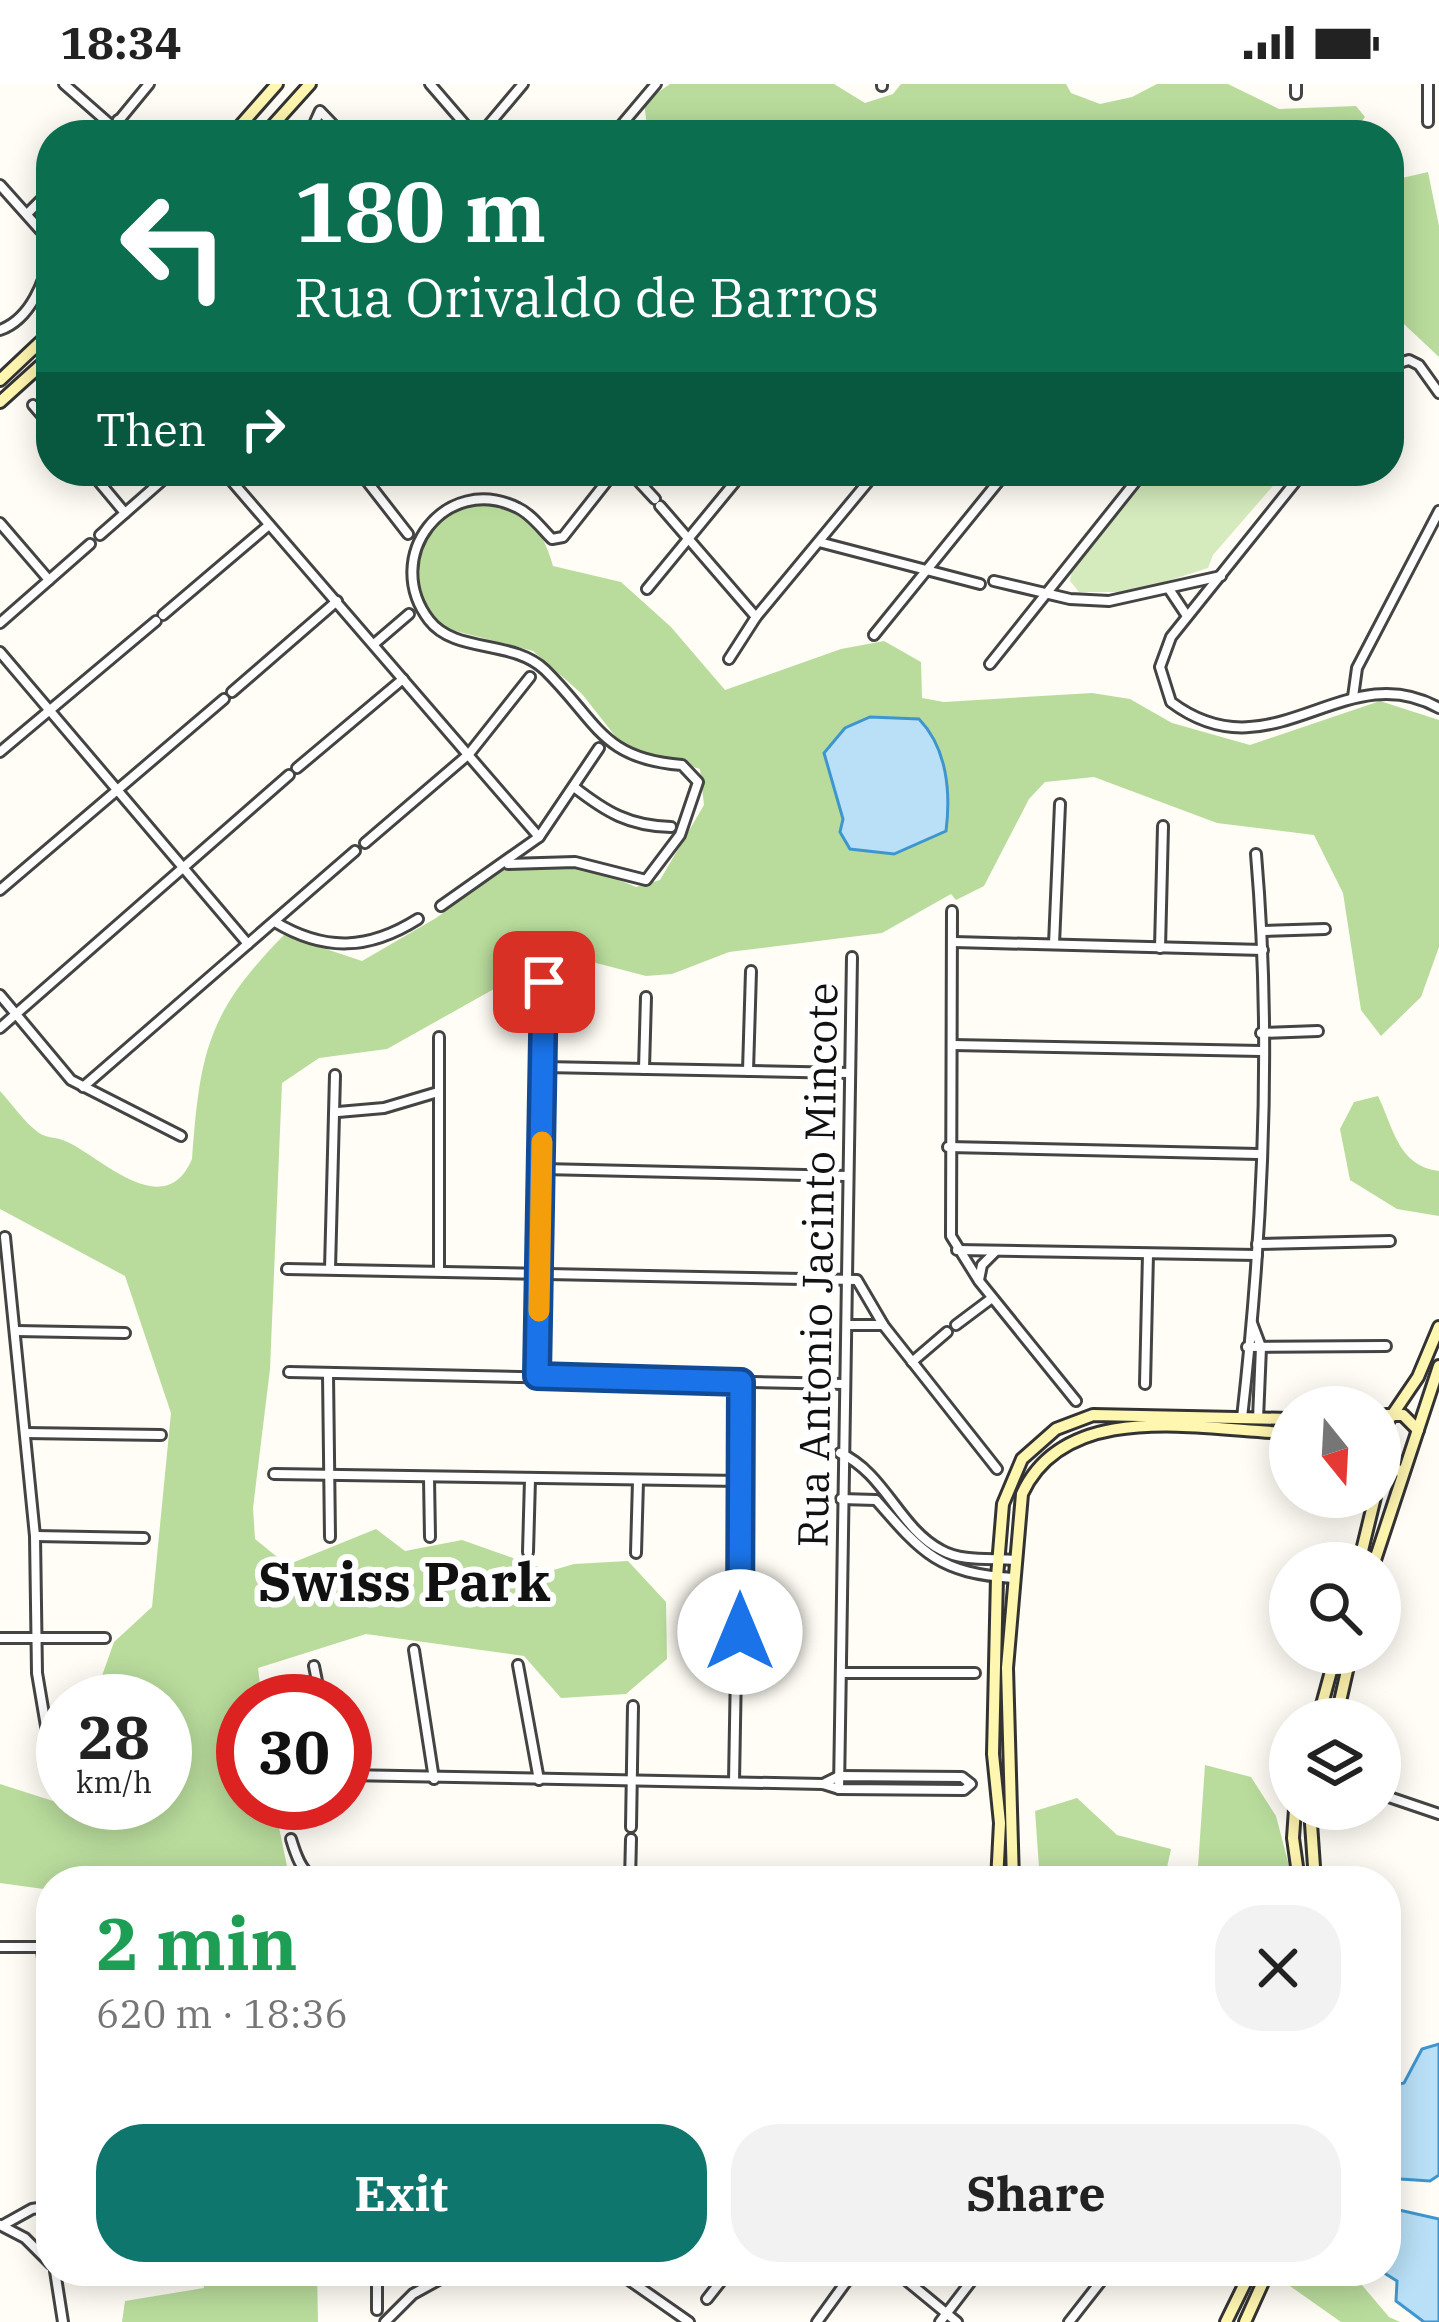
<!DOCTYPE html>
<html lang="en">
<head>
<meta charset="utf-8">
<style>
  body { margin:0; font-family:"IBM Plex Serif",serif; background:#f2f2f2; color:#222; height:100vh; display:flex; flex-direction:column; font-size:45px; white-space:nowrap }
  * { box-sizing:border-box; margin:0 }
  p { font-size:39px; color:#767676 }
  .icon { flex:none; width:66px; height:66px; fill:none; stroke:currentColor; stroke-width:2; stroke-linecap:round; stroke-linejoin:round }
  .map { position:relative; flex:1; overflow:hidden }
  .panel { position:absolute; left:36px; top:1782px; width:1365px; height:420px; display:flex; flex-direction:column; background:#fff; border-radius:48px; box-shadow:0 6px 30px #0003 }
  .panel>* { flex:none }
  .banner { position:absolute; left:36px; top:36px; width:1368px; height:366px; border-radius:48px; box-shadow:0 6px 30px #0003; background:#0b6e4f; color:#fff; overflow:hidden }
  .needle { width:78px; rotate:162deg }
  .controls { position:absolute; left:1269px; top:1302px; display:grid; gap:24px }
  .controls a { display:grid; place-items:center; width:132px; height:132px; border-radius:50%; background:#fff; box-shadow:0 6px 30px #0003; font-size:60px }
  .speed { position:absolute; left:36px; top:1590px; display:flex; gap:24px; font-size:60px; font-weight:700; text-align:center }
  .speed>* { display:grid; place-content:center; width:156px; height:156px; border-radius:50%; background:#fff; box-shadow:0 6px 30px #0003; line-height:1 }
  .speed small { font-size:30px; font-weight:400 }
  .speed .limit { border:18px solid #d22; background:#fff; color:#111 }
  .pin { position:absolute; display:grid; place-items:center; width:102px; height:102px; color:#fff; margin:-51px; border-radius:24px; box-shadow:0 6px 18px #0006 }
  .me { position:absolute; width:132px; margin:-66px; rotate:0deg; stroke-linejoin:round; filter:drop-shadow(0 0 9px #0008) }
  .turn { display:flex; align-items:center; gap:42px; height:252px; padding:0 60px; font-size:54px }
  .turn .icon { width:156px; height:156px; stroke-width:2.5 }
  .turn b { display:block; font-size:84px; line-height:102px }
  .then { display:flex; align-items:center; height:114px; padding:0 60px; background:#0003; gap:24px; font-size:45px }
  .round { display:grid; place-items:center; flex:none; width:126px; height:126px; border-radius:48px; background:#f2f2f2 }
  .summary { display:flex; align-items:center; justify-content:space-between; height:204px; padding:0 60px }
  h1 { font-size:72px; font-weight:700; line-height:90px; color:#1e9e55 }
  .cta { display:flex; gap:24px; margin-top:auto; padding:24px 60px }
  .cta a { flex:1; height:138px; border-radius:48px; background:#0f766e; color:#fff; font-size:48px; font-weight:700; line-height:138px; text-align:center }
  .cta a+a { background:#f2f2f2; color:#222 }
  .status { display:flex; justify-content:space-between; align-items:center; height:84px; padding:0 60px; background:#fff; direction:ltr }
  .status svg { height:33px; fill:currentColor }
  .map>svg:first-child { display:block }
</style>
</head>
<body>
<div class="status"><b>18:34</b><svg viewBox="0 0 49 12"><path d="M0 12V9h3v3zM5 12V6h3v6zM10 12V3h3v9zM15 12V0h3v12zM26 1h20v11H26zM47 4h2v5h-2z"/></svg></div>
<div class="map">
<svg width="1439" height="2238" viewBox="0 0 1439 2238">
  <rect width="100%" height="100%" fill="#fffdf5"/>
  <polygon fill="#d5ebbd" points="1151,387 1297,387 1287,398 1278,396 1213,471 1208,484 1133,508 1079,508 1070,497 1072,485"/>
  <g fill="#b9dc9c">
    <polygon points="670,0 834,0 865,19 893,10 901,0 1066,0 1071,9 1100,20 1132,13 1157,0 1228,0 1279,25 1356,22 1365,33 1350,51 648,51 644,18"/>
    <polygon points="1428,88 1439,142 1439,273 1389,226 1389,97"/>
    <path d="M487,415C526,426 542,443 553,482L621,498L671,543L725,606L841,565L884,557L921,578L922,614L944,618L1092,609L1130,615L1172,639L1250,661L1380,617L1439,636V863L1421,913L1381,952L1361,926L1343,809L1314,751L1217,739L1094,693L1045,698L1029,715L984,802L956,816L951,810L882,849L729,868L672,890L646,892L558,869L387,965L319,974L282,999L270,1285L253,1424L255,1455L287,1481L376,1445L405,1467L462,1456L550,1487L574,1480L628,1477L666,1518L667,1575L626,1610L561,1614L524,1572L366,1550L258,1584L262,1617H243V1719H274L290,1797H51V1806L0,1799V1700L53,1717L63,1709V1719H165V1617H93L114,1558L152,1523L171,1329L125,1192L0,1125V1007C12,1020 24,1038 39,1049C46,1054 57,1053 65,1057C98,1070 164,1141 192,1075C200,969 207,929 284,851L362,877L436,834L503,786L575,778L636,803L660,796L704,721L700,685L623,662L582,610L533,567L432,541C391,480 415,425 487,415Z"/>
    <path d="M1378,1012C1394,1045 1398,1082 1439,1087V1132L1397,1125L1350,1096L1340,1045L1354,1018Z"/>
    <polygon points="1205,1681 1251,1693 1276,1732 1293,1797 1197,1797"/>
    <polygon points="1077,1714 1117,1751 1171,1765 1164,1797 1040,1797 1035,1727"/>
    <polygon points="202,2187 317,2187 318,2238 122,2238 125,2217 204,2204"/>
    <polygon points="1282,2187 1350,2187 1389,2233 1400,2238 1341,2238 1280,2195"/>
  </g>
  <g fill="#b9e0f7" stroke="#3f96cf" stroke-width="3">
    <path d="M870,633L919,635C947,664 951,708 946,747L894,770L850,765L840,748L843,735L824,669L845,644Z"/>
    <polygon points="1439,1960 1439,2091 1430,2097 1386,2094 1386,2014 1395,2001 1404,1999 1422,1965"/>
    <polygon points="1399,2126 1439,2135 1439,2238 1424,2238 1396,2217 1397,2197 1381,2187 1386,2187 1386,2130"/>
  </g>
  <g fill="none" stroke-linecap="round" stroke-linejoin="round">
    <g stroke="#444" stroke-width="14">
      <g id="street">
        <polyline points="64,0 113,43"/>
        <polyline points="430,0 474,51"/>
        <polyline points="882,0 882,2"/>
        <polyline points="1296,10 1296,0"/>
        <polyline points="118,36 130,51"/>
        <polyline points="1428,38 1428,0"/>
        <polyline points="107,51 149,0"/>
        <polyline points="325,51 315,38 320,27 343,51"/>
        <polyline points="480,51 523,0"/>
        <polyline points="613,51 656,0"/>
        <polyline points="0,101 51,158"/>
        <polyline points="28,129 51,106"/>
        <path d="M0,246C31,235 45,197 51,166"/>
        <polyline points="1389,282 1409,276 1419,281 1439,309"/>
        <polyline points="33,321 51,342"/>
        <polyline points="90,387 125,429"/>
        <polyline points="223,387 539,753"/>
        <polyline points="359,387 408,450"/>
        <polyline points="629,387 655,415"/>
        <path d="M1304,387L1171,553L1160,583L1171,618C1272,694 1344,570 1439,624"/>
        <polyline points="367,396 378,387"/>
        <polyline points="660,422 756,533"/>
        <polyline points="0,439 49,496"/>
        <polyline points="100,451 173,387"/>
        <polyline points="819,458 980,500"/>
        <polyline points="994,497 1070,515 1109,517 1221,492"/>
        <polyline points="647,505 744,387"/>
        <polyline points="1169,505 1187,532"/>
        <polyline points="163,531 269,441"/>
        <polyline points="0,539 90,460"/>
        <polyline points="874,551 1007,387"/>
        <polyline points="374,560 409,530"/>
        <polyline points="0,568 248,860"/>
        <polyline points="729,575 756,533 877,387"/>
        <polyline points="990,580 1144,387"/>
        <polyline points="232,608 337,517"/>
        <polyline points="1353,613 1357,584 1439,427"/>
        <polyline points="0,668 156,537"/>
        <polyline points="297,684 403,595"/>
        <path d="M574,703C606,728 629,742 671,743"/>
        <polyline points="365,759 469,670 530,593"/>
        <path d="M508,780L575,778L646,796L680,751L698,698L682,681C601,675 598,638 545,586C513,555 455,570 429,536C381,473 445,388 518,424C531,430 542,445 552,455L563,453L615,387"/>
        <polyline points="0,806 224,615"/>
        <polyline points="441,822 539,753 599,664"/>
        <polyline points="952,827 951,1152 979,1197 1076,1317"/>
        <path d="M275,838C325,868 369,866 418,835"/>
        <polyline points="1262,847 1325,845"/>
        <polyline points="954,858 1263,866"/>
        <polyline points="1054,860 1060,720"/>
        <polyline points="1160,864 1163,742"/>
        <polyline points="0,911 71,996 181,1052"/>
        <polyline points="0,944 289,691"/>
        <polyline points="1261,949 1318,947"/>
        <polyline points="952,961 1261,967"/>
        <polyline points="543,983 848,989"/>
        <polyline points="644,985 646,913"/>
        <polyline points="748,987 751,887"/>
        <polyline points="83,1003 355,767"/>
        <polyline points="338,1028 384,1024 438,1008"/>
        <polyline points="948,1063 1258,1070"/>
        <polyline points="542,1085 847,1092"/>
        <polyline points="5,1153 35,1452 37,1589 56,1701"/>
        <polyline points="1257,1160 1390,1157"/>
        <polyline points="957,1166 1257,1171"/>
        <polyline points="287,1185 857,1196 884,1242 997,1385"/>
        <polyline points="330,1185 335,991"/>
        <polyline points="439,1187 439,953"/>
        <polyline points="979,1196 982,1181 995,1168"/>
        <polyline points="1252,1239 1261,1263 1258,1335"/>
        <polyline points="848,1241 883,1241"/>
        <polyline points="956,1241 992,1214"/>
        <polyline points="16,1247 125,1249"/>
        <polyline points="1247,1263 1386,1262"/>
        <polyline points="912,1278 947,1248"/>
        <polyline points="289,1288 843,1300"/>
        <polyline points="328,1290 330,1453"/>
        <polyline points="537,1293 544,898"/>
        <polyline points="1145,1300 1148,1170"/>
        <path d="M1242,1334C1263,1149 1272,955 1256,770"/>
        <polyline points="25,1349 161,1351"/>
        <path d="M840,1369C885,1389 899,1444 941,1466C962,1478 991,1474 1015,1476"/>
        <polyline points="274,1390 740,1397"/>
        <polyline points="429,1394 430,1453"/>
        <path d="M841,1415L876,1416C923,1470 939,1489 1013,1494"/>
        <polyline points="35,1452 144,1454"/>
        <polyline points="528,1468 530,1395"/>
        <polyline points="636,1469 638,1397"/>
        <polyline points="0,1554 105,1554"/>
        <polyline points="414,1566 434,1695"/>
        <polyline points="518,1581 539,1696"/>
        <polyline points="314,1582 321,1617"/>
        <polyline points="842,1589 975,1589"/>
        <polyline points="345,1691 823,1700 839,1705 964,1706 971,1700 962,1693 839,1692 823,1700"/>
        <polyline points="734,1698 741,1298"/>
        <polyline points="839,1705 852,873"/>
        <polyline points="1380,1710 1439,1730"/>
        <polyline points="285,1719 288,1738"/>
        <polyline points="631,1743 633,1622"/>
        <path d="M291,1755C304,1798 311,1795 354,1797"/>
        <polyline points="630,1797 631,1755"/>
        <polyline points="0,1863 51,1863"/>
        <polyline points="42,1864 51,1962"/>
        <polyline points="0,2141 25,2154 51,2180"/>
        <polyline points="3,2141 32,2125 51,2122"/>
        <polyline points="55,2187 63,2238"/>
        <polyline points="377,2187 377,2226"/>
        <polyline points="616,2187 689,2238"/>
        <polyline points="895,2187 957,2238"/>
        <polyline points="707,2215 729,2187"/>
        <polyline points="385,2238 413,2210 455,2187"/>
        <polyline points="817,2238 854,2187"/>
        <polyline points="940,2238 979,2187"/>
        <polyline points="1069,2238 1109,2187"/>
      </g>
    </g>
    <g stroke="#333" stroke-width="16">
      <g id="secondary">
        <polyline points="232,51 277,0"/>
        <polyline points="264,51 310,0"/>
        <polyline points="0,296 51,248"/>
        <polyline points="0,318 51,272"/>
        <polyline points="1386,1331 1403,1331 1418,1346"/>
        <polyline points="1380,1349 1418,1293 1439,1243"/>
        <polyline points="1380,1384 1402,1387"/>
        <polyline points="1359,1479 1375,1413"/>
        <polyline points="1374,1479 1439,1282"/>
        <polyline points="1318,1635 1336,1569"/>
        <polyline points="1336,1635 1351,1569"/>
        <polyline points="1295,1725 1293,1754 1299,1797"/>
        <polyline points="1310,1725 1315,1797"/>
        <polyline points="997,1797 1000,1739 993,1670 997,1493 1003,1420 1022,1375 1056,1345 1093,1331 1290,1335"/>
        <path d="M1013,1797L1007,1584L1022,1410C1066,1314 1202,1346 1290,1349"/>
        <polyline points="1226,2238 1251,2187"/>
        <polyline points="1245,2238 1268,2187"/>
      </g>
    </g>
    <use href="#street" stroke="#fff" stroke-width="8"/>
    <use href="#secondary" stroke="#fff6b0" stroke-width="10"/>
  </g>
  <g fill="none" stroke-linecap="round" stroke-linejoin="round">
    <g stroke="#114b97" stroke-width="30">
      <polyline id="route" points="544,898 537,1292 741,1298 740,1548"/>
    </g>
    <use href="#route" stroke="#1a73e8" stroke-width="21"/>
    <polyline stroke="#f59e0b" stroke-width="21" points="539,1227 542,1058"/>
  </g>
  <g text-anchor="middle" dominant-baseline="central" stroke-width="12" stroke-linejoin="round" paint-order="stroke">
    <g font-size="42" fill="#111" stroke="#fff">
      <text transform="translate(817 1181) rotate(-89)">Rua Antonio Jacinto Mincote</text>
    </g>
    <g font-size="54" font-weight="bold" fill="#111" stroke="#fff">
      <text x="404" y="1497">Swiss Park</text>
    </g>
  </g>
</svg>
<div class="controls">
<a><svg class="needle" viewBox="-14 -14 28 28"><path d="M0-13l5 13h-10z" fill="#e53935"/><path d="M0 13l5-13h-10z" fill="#767676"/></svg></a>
<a><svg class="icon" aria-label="search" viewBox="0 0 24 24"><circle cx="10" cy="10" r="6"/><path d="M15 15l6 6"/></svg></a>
<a><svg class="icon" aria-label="layers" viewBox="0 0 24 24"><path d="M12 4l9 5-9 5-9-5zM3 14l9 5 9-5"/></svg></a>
</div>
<div class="speed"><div>28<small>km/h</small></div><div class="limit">30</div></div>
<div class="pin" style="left:544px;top:898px;background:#d93025"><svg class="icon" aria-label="arrive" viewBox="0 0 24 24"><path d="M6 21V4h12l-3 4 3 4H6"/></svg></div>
<svg class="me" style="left:740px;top:1548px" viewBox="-20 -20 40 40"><circle r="19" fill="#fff"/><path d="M0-13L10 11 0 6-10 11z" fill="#1a73e8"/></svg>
<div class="banner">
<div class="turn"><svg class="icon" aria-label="left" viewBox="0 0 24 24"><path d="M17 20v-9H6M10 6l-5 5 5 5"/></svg><div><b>180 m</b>Rua Orivaldo de Barros</div></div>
<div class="then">Then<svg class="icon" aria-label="right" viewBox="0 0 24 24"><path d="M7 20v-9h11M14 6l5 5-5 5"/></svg></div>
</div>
<section class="panel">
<div class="summary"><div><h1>2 min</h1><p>620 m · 18:36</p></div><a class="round"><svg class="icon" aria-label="close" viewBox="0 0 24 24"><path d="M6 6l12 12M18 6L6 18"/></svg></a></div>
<div class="cta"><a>Exit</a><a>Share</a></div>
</section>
</div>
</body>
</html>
